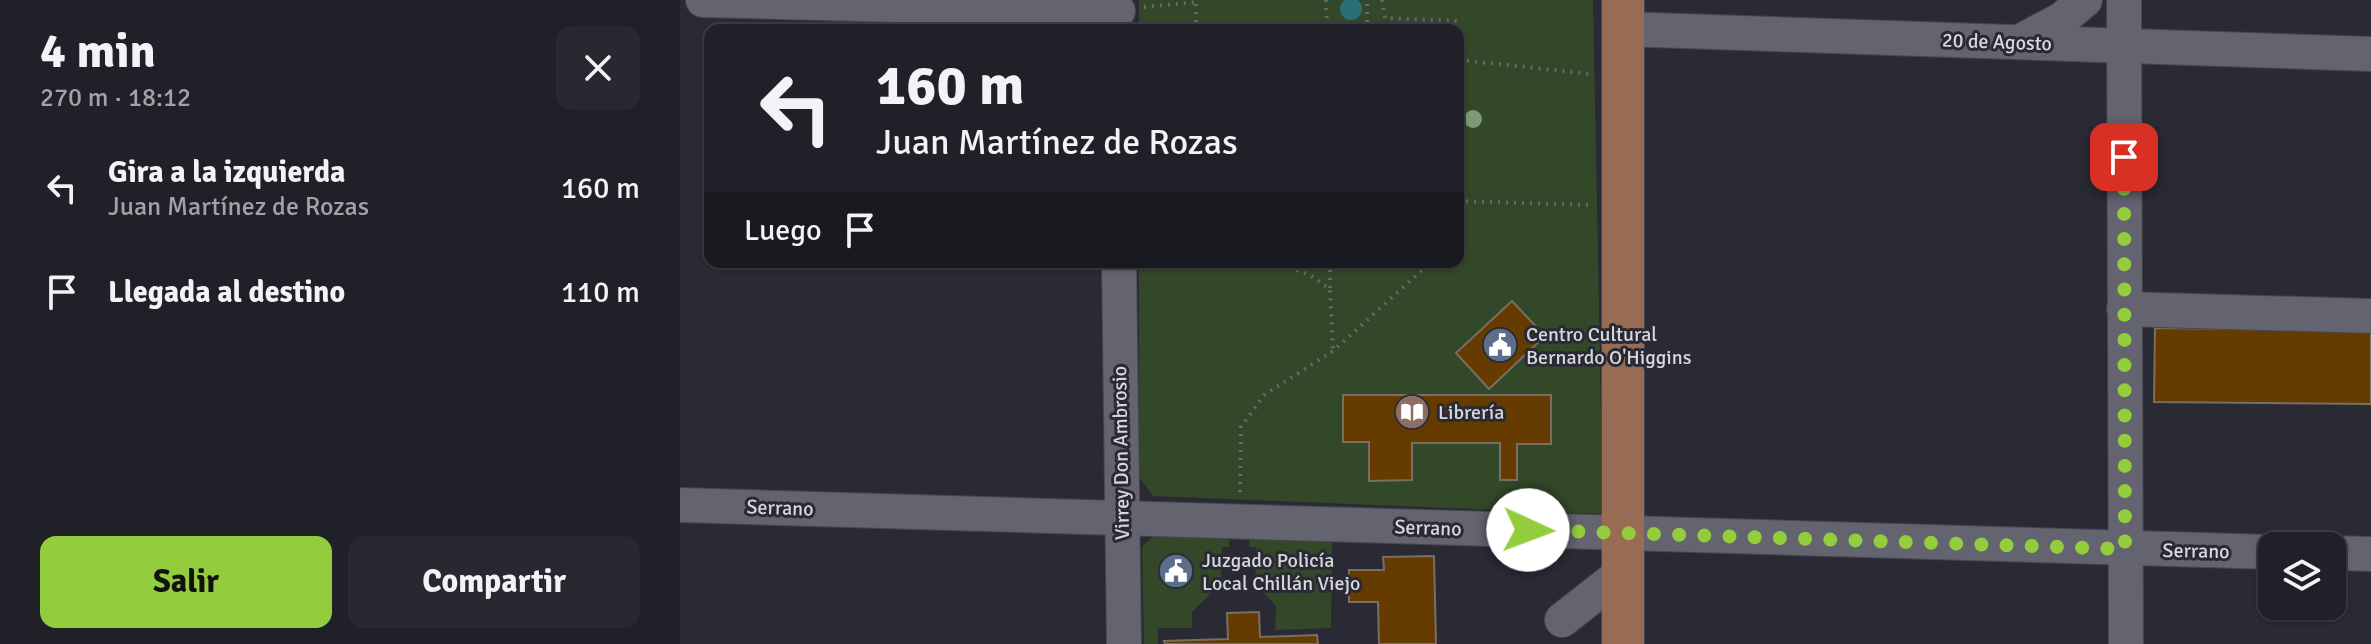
<!DOCTYPE html>
<html lang="es">
<head>
<meta charset="utf-8">
<style>
  body { margin:0; font-family:Signika,sans-serif; background:#282830; color:#f1f3f6; height:100vh; display:flex; flex-direction:column; font-size:30px; white-space:nowrap }
  * { box-sizing:border-box; margin:0 }
  p { font-size:26px; color:#a2a3a8 }
  .icon { flex:none; width:44px; height:44px; fill:none; stroke:currentColor; stroke-width:2; stroke-linecap:round; stroke-linejoin:round }
  .map { position:relative; flex:1; overflow:hidden }
  .drawer { display:flex; flex-direction:column; background:#202028; width:680px }
  .drawer>* { flex:none }
  .hud { position:absolute; left:24px; top:24px; width:760px; height:244px; border-radius:16px; box-shadow:0 2px 6px #0004,0 0 0 2px #3d3e45; background:#202028; color:#f1f3f6; overflow:hidden }
  .controls { position:absolute; left:1578px; top:532px; display:grid; gap:16px }
  .controls a { display:grid; place-items:center; width:88px; height:88px; border-radius:16px; background:#202028; box-shadow:0 2px 6px #0004,0 0 0 2px #3d3e45; font-size:40px }
  .pin { position:absolute; display:grid; place-items:center; width:68px; height:68px; color:#fff; margin:-34px; border-radius:16px; box-shadow:0 4px 12px #0006 }
  .me { position:absolute; width:88px; margin:-44px; rotate:92deg; stroke-linejoin:round; filter:drop-shadow(0 0 6px #0008) }
  .turn { display:flex; align-items:center; gap:28px; height:168px; padding:0 40px; font-size:36px }
  .turn .icon { width:104px; height:104px; stroke-width:2.5 }
  .turn b { display:block; font-size:56px; line-height:68px }
  .then { display:flex; align-items:center; height:76px; padding:0 40px; background:#0003; gap:16px; font-size:30px }
  .round { display:grid; place-items:center; flex:none; width:84px; height:84px; border-radius:16px; background:#282830 }
  .summary { display:flex; align-items:center; justify-content:space-between; height:136px; padding:0 40px }
  h1 { font-size:48px; font-weight:800; line-height:60px }
  .primary-button { display:flex; gap:16px; margin-top:auto; padding:16px 40px }
  .primary-button a { flex:1; height:92px; border-radius:16px; background:#93cd3d; color:#111; font-size:32px; font-weight:800; line-height:92px; text-align:center }
  .primary-button a+a { background:#282830; color:#f1f3f6 }
  ul { padding:0; list-style:none }
  li { display:flex; align-items:center; gap:24px; height:104px; padding:0 40px }
  li div { flex:1 }
  li b { display:block; font-size:30px }
  li em { font-style:normal }
  main { display:flex; flex:1; min-height:0 }
  .map>svg:first-child { display:block }
</style>
</head>
<body>
<main>
<section class="drawer">
<div class="summary"><div><h1>4 min</h1><p>270 m · 18:12</p></div><a class="round"><svg class="icon" aria-label="close" viewBox="0 0 24 24"><path d="M6 6l12 12M18 6L6 18"/></svg></a></div>
<ul>
<li><svg class="icon" aria-label="left" viewBox="0 0 24 24"><path d="M17 20v-9H6M10 6l-5 5 5 5"/></svg><div><b>Gira a la izquierda</b><p>Juan Martínez de Rozas</p></div><em>160 m</em></li>
<li><svg class="icon" aria-label="arrive" viewBox="0 0 24 24"><path d="M6 21V4h12l-3 4 3 4H6"/></svg><div><b>Llegada al destino</b></div><em>110 m</em></li>
</ul>
<div class="primary-button"><a>Salir</a><a>Compartir</a></div>
</section>
<div class="map">
<svg width="1691" height="644" viewBox="0 0 1691 644">
  <rect width="100%" height="100%" fill="#2a2a35"/>
  <g fill="#334828">
    <polygon points="459,0 913,0 923,514 473,496 459,477 459,262 778,262 778,30 459,30"/>
    <polygon points="480,529 549,532 549,547 542,547 541,583 512,612 512,628 478,628 478,644 464,644 462,547"/>
    <polygon points="570,534 652,537 651,628 595,630 596,606 575,584 576,547 569,547"/>
  </g>
  <circle fill="#286f77" cx="671" cy="9" r="11"/>
  <g fill="#663b00" stroke="#786e64" stroke-width="2">
    <polygon points="832,301 865,336 809,389 776,353"/>
    <polygon points="1475,328 1691,331 1691,404 1474,402"/>
    <polygon points="663,395 871,395 871,444 837,444 837,480 820,480 820,443 732,443 732,480 689,481 689,442 663,442"/>
    <polygon points="754,556 756,644 699,644 698,602 669,602 669,570 704,570 703,557"/>
    <polygon points="579,612 580,637 637,635 638,644 485,644 484,641 548,639 547,613"/>
  </g>
  <g fill="none" stroke-linecap="round" stroke-linejoin="round">
    <g stroke="#46464e" stroke-width="36">
      <g id="minor">
        <polyline points="23,0 438,11"/>
        <polyline points="1444,0 1446,644"/>
        <polyline points="942,29 1691,54"/>
        <polyline points="1339,42 1382,19 1405,0"/>
        <polyline points="439,262 444,644"/>
        <polyline points="1444,309 1691,316"/>
        <polyline points="0,505 1592,552"/>
        <polyline points="1652,553 1691,554"/>
        <polyline points="882,620 942,573"/>
      </g>
    </g>
    <g stroke="#46464e" stroke-width="44">
      <polyline id="major" points="943,644 943,0"/>
    </g>
    <g stroke="#676770" stroke-width="4" stroke-dasharray="2 6" stroke-linecap="butt">
      <polyline points="646,0 647,30"/>
      <polyline points="702,0 705,18 777,21 778,30"/>
      <polyline points="464,7 516,2"/>
      <polyline points="516,30 516,2"/>
      <polyline points="687,30 687,0"/>
      <polyline points="778,34 778,90"/>
      <polyline points="779,60 912,74"/>
      <polyline points="778,201 912,205"/>
      <polyline points="594,262 630,275 650,289 653,351"/>
      <polyline points="650,288 650,262"/>
      <polyline points="560,492 561,427 584,395 653,351 751,262"/>
    </g>
    <use href="#minor" stroke="#636470" stroke-width="34"/>
    <use href="#major" stroke="#976b54" stroke-width="42"/>
  </g>
  <circle fill="#7d9a73" cx="793" cy="119" r="9"/>
  <g fill="none" stroke-linecap="round" stroke-linejoin="round">
    <polyline stroke="#93cd3d" stroke-width="14" stroke-dasharray="0 25.2" points="848,530 1445,549 1444,157"/>
  </g>
  <defs>
    <g id="civic-disc" transform="scale(1.8)"><circle r="9.5" fill="#5c6f8a" stroke="#2a2a35"/><path d="M-.6-6.5H3V-4.5H.6V-3L4-1V1h2V6H-6V1h2V-1L-.6-3ZM-1.2 2.5V6h2.4V2.5Z" fill="#fff"/></g>
    <g id="library-disc" transform="scale(1.8)"><circle r="9.5" fill="#8d6e63" stroke="#2a2a35"/><path d="M-6-4Q-3-5.5-.7-3.5V5Q-3 3-6 4ZM6-4Q3-5.5 .7-3.5V5Q3 3 6 4Z" fill="#fff"/></g>
  </defs>
  <g fill-rule="evenodd">
    <use href="#civic-disc" x="820" y="345"/>
    <use href="#library-disc" x="732" y="412"/>
    <use href="#civic-disc" x="496" y="571"/>
  </g>
  <g text-anchor="middle" dominant-baseline="central" stroke-width="6" stroke-linejoin="round" paint-order="stroke">
    <g font-size="20" fill="#d7d7de" stroke="#2a2a35">
      <text transform="translate(1317 42) rotate(2)">20 de Agosto</text>
      <text transform="translate(441 453) rotate(-91)">Virrey Don Ambrosio</text>
      <text transform="translate(100 508) rotate(2)">Serrano</text>
      <text transform="translate(748 528) rotate(2)">Serrano</text>
      <text transform="translate(1516 551) rotate(1)">Serrano</text>
    </g>
    <g font-size="20" fill="#d7d7de" stroke="#2a2a35" text-anchor="start">
      <text x="846" y="334">Centro Cultural<tspan x="846" dy="23">Bernardo O'Higgins</tspan></text>
      <text x="758" y="412">Librería</text>
      <text x="522" y="560">Juzgado Policía<tspan x="522" dy="23">Local Chillán Viejo</tspan></text>
    </g>
  </g>
</svg>
<div class="controls">
<a><svg class="icon" aria-label="layers" viewBox="0 0 24 24"><path d="M12 4l9 5-9 5-9-5zM3 14l9 5 9-5"/></svg></a>
</div>
<div class="pin" style="left:1444px;top:157px;background:#d93025"><svg class="icon" aria-label="arrive" viewBox="0 0 24 24"><path d="M6 21V4h12l-3 4 3 4H6"/></svg></div>
<svg class="me" style="left:848px;top:530px" viewBox="-20 -20 40 40"><circle r="19" fill="#fff"/><path d="M0-13L10 11 0 6-10 11z" fill="#93cd3d"/></svg>
<div class="hud">
<div class="turn"><svg class="icon" aria-label="left" viewBox="0 0 24 24"><path d="M17 20v-9H6M10 6l-5 5 5 5"/></svg><div><b>160 m</b>Juan Martínez de Rozas</div></div>
<div class="then">Luego<svg class="icon" aria-label="arrive" viewBox="0 0 24 24"><path d="M6 21V4h12l-3 4 3 4H6"/></svg></div>
</div>
</div>
</main>
</body>
</html>
